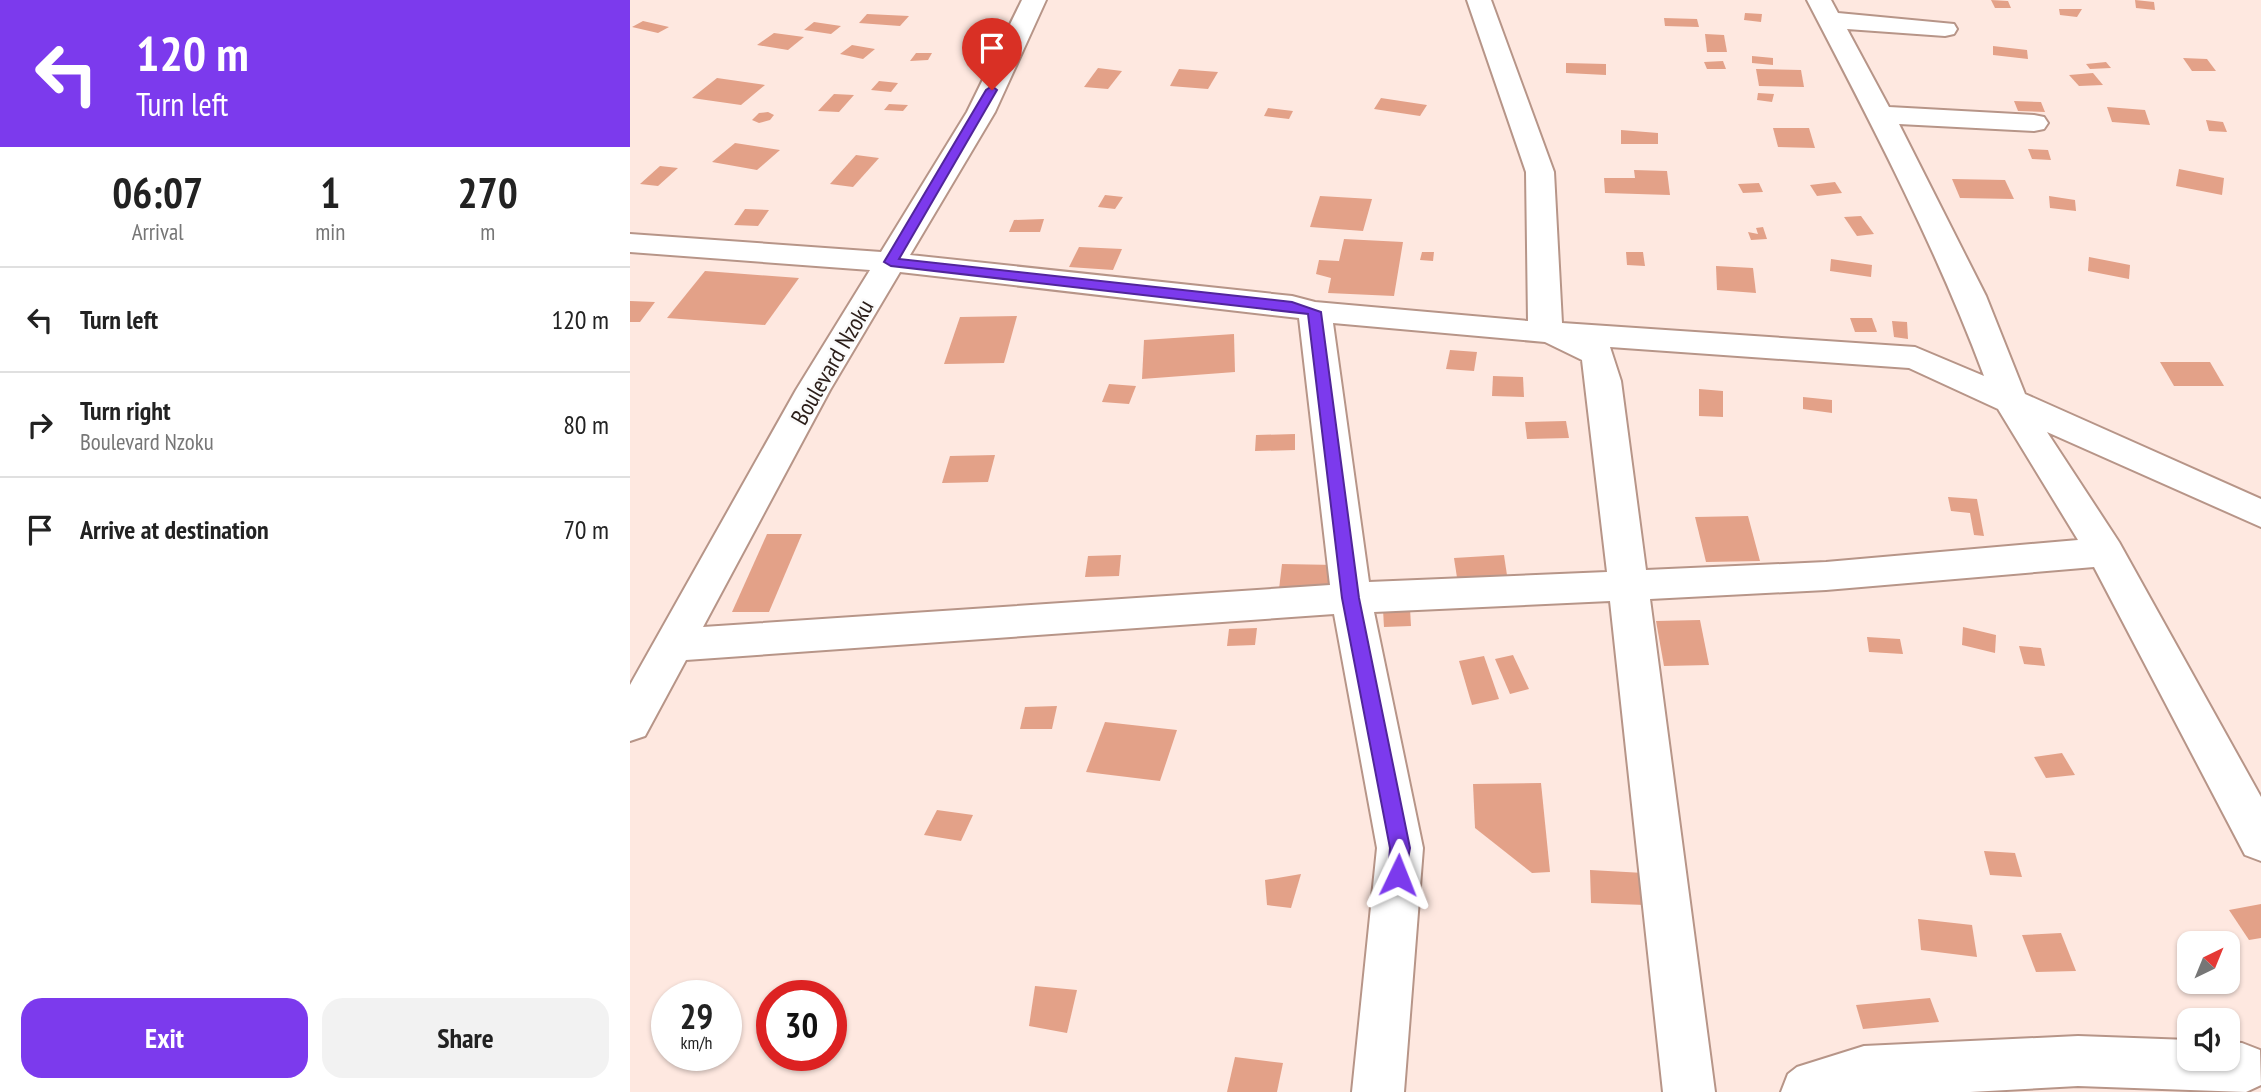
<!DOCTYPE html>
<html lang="en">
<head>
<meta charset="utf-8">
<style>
  body { margin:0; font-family:"PT Sans Narrow",sans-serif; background:#f2f2f2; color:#222; height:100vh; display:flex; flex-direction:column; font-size:26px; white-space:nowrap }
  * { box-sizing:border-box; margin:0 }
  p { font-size:23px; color:#767676 }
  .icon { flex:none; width:38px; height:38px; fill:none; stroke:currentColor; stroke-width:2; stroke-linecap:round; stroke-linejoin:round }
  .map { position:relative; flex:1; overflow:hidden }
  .panel { display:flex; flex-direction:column; background:#fff; width:630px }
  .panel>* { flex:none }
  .guide { background:#7c3aed; color:#fff; overflow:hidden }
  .needle { width:46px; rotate:43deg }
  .tools { position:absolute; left:1547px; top:931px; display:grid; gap:14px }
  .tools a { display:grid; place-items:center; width:63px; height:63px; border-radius:14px; background:#fff; box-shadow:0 2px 5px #0004; font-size:35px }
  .speed { position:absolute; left:21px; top:980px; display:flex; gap:14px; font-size:35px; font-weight:700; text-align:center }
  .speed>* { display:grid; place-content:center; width:91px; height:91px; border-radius:50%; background:#fff; box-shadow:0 2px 5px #0004; line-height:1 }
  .speed small { font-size:18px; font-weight:400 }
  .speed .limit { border:10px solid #d22; background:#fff; color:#111 }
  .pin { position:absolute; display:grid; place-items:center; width:60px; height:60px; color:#fff; margin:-72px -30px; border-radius:50% 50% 50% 0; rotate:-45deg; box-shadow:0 0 7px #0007 }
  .pin .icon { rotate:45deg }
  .me { position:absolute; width:77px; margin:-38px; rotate:2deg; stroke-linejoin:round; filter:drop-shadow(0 0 5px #0008) }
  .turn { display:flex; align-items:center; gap:24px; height:147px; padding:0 21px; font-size:32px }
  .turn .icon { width:91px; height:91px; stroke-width:2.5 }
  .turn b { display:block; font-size:49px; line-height:60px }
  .eta { display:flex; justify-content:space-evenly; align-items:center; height:119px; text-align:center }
  .eta b { font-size:42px; font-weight:700; line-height:49px }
  .cta { display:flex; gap:14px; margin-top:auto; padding:14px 21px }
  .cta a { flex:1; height:80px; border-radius:21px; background:#7c3aed; color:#fff; font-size:28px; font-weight:700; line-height:80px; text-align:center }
  .cta a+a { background:#f2f2f2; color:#222 }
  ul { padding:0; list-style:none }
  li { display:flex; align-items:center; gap:21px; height:105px; padding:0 21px; border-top:2px solid #e0e0e0 }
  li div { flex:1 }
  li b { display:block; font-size:26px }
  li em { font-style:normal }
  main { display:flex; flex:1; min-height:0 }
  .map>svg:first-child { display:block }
</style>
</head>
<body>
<main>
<section class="panel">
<div class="guide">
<div class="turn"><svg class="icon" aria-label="left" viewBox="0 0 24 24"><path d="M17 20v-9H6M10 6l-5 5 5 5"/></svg><div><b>120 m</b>Turn left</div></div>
</div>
<div class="eta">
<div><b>06:07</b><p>Arrival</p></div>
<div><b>1</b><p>min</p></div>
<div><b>270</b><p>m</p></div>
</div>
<ul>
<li><svg class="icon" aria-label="left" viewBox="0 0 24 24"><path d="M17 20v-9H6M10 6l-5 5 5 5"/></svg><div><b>Turn left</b></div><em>120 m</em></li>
<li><svg class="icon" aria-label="right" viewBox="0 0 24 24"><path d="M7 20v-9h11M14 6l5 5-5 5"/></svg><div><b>Turn right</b><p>Boulevard Nzoku</p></div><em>80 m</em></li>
<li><svg class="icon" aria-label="arrive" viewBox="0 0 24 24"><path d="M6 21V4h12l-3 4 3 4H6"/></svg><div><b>Arrive at destination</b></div><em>70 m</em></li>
</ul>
<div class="cta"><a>Exit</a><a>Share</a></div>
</section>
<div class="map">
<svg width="1631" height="1092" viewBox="0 0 1631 1092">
  <rect width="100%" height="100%" fill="#fee8e0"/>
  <g fill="#e3a188">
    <polygon points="1361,0 1378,1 1381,8 1365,8"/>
    <polygon points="1505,0 1524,2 1525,10 1506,8"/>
    <polygon points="1429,9 1452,9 1447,17 1430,15"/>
    <polygon points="1115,13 1132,14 1131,22 1114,20"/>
    <polygon points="237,14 279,16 270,26 229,23"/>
    <polygon points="1034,18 1067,19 1069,27 1035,26"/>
    <polygon points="13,21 39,27 28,33 2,27"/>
    <polygon points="184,22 211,26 201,34 174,30"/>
    <polygon points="144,33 174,37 158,50 127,45"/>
    <polygon points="1075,34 1094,35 1097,52 1077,52"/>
    <polygon points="222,45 245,49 233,59 210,54"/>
    <polygon points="1363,46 1397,50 1398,59 1363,55"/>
    <polygon points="286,53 302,53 298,60 280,61"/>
    <polygon points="1122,56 1143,58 1143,65 1122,63"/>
    <polygon points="1553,58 1577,59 1586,71 1562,71"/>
    <polygon points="1093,61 1096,69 1077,69 1074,62"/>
    <polygon points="1476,62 1481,68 1460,69 1456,64"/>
    <polygon points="936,63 976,64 976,75 936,73"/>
    <polygon points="468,68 492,71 478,89 454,87"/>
    <polygon points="549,69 588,72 578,89 540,86"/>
    <polygon points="1126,69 1171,70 1174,87 1129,86"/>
    <polygon points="1463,73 1473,85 1449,86 1439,75"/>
    <polygon points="87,78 135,85 111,105 62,98"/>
    <polygon points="249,81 268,83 261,92 241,90"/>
    <polygon points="1128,93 1144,94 1142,102 1127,100"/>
    <polygon points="204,94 224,95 209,112 188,111"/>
    <polygon points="751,98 797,105 790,116 744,109"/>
    <polygon points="1384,101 1411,102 1415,112 1388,111"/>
    <polygon points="259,104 278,105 273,111 254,110"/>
    <polygon points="1477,107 1515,110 1520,125 1482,122"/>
    <polygon points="638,108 663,111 659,119 634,116"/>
    <polygon points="138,112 144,115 140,120 129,123 122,120 129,113"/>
    <polygon points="1576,120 1593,122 1597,132 1579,131"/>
    <polygon points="1143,128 1179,128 1185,148 1148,147"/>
    <polygon points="991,130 1028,133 1028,144 991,144"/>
    <polygon points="105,143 150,150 127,170 82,162"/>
    <polygon points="1398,149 1418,150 1421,160 1402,159"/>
    <polygon points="226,155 249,158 223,187 200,184"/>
    <polygon points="30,166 48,168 28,186 10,184"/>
    <polygon points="1549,169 1594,178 1592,195 1546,186"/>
    <polygon points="1004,170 1037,171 1040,195 975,193 974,178 1005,178"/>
    <polygon points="1322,179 1375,180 1384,199 1330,198"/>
    <polygon points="1205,182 1212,193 1187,196 1180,185"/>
    <polygon points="1129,183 1133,192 1113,193 1108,184"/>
    <polygon points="475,195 493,197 485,209 468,207"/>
    <polygon points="690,196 742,199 733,231 680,227"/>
    <polygon points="1419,196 1445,200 1446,211 1420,208"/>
    <polygon points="115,209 139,210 128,226 104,225"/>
    <polygon points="1231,216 1244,234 1227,236 1214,217"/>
    <polygon points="414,219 410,232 379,232 384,220"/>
    <polygon points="1133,227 1137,239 1121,240 1118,232 1128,234 1126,228"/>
    <polygon points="714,239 773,242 764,296 698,293 701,278 686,274 689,260 709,261"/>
    <polygon points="449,247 492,249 483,270 439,267"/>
    <polygon points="792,252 804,252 803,261 790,260"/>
    <polygon points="996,252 1013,252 1015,266 997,265"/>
    <polygon points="1459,257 1500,265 1499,279 1458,271"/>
    <polygon points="1201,259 1242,265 1241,277 1200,271"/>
    <polygon points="1086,266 1123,268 1126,293 1087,290"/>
    <polygon points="75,271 169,278 135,325 37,318"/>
    <polygon points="0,301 25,302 10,322 0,322"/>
    <polygon points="387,316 374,363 314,364 330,317"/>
    <polygon points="1220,318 1242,318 1247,332 1225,332"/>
    <polygon points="1262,321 1277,322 1278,339 1264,337"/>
    <polygon points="604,334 605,372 512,379 514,340"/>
    <polygon points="820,350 847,352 844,371 816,369"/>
    <polygon points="1530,362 1580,362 1594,386 1544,386"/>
    <polygon points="863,376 893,377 894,397 862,396"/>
    <polygon points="479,384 506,386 499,404 472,402"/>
    <polygon points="1069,389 1093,391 1093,417 1069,416"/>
    <polygon points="1173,397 1202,400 1202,413 1173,409"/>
    <polygon points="936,421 939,438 897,439 895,422"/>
    <polygon points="665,434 665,450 625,451 626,435"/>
    <polygon points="365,455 358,482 312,483 320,456"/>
    <polygon points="1318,497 1347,499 1354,536 1344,535 1340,513 1321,511"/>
    <polygon points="1118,516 1130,561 1076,562 1065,517"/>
    <polygon points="137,534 172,534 139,612 102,612"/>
    <polygon points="491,555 489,576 455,577 458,556"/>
    <polygon points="874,555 878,582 828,584 824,558"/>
    <polygon points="652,564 706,565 705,590 649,589"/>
    <polygon points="780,609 781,626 754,627 753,610"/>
    <polygon points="1070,620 1079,665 1034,666 1026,621"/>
    <polygon points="1333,627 1366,635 1365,653 1332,645"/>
    <polygon points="627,628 625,645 597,646 599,629"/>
    <polygon points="1237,637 1270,639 1273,654 1239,652"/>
    <polygon points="1389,646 1411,648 1415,666 1394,664"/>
    <polygon points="883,655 899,689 880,694 865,659"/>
    <polygon points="854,656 869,699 842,705 829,661"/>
    <polygon points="427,706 422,729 390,729 395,707"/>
    <polygon points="475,722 547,730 530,781 456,772"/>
    <polygon points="1432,753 1445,775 1416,778 1404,757"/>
    <polygon points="911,783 920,872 902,873 845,828 843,784"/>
    <polygon points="307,810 343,815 331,841 294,835"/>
    <polygon points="1354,851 1385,853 1392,877 1360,875"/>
    <polygon points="960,870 1014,873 1015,905 961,903"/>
    <polygon points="671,874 661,908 637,905 635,880"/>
    <polygon points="1631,904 1631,938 1619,940 1599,910"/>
    <polygon points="1288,919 1342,925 1347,957 1291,950"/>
    <polygon points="1431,933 1446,971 1406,972 1392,935"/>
    <polygon points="405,986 447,990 437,1033 399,1026"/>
    <polygon points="1300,998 1309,1022 1233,1029 1226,1005"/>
    <polygon points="605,1057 653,1063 647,1092 597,1092"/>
  </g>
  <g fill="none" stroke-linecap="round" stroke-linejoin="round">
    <g stroke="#b79588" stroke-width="4">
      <g id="minor">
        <path d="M392,0H416L365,112L280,255L662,296L685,302L898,321L896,172L837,0H861L924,172L932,323L1285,347L1354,376C1305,245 1241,123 1177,0H1201L1208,13L1324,24L1327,29L1324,34L1315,36L1217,29L1259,107L1404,115L1414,117L1418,123L1414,129L1404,131L1269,124L1356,296L1395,394L1631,499V527L1417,432L1489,542L1631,797V861L1615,855L1464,567L1196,590L1020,599L1085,1092H1033L980,601L744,612L793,848L774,1092H722L747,848L704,614L56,660L15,736L0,741V685L166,390L240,270L0,252V234L251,252L337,112ZM270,272L669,318L700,585L73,627L200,390ZM703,323L915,342L952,360L977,572L739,582ZM980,347L1279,368L1368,409L1448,540L1196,562L1016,570L991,381Z"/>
        <polygon points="1448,1036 1559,1040 1559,1059 1598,1059 1598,1042 1612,1043 1630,1050 1631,1085 1616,1092 1448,1086 1340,1092 1151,1092 1158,1074 1167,1067 1234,1046"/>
      </g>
    </g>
    <use href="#minor" fill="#fff" fill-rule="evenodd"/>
  </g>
  <polygon fill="#7c3aed" stroke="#51269a" stroke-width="2" points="362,86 367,90 269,259 662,302 691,312 729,598 780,848 774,881 768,884 761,881 758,875 760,848 712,598 678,314 261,266 254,262 356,90"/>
  <g text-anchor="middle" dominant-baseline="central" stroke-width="5" stroke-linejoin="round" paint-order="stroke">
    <g font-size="24" fill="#2a1d18" stroke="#fbfbfb">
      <text transform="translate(202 362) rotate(-60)">Boulevard Nzoku</text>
    </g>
  </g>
</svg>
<div class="tools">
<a><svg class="needle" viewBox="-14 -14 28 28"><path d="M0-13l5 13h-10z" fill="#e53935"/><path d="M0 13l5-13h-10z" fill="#767676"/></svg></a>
<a><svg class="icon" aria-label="sound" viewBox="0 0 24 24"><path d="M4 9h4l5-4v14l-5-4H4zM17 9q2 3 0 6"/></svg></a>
</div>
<div class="speed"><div>29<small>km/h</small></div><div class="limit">30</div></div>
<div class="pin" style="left:362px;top:90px;background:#d93025"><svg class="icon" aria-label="arrive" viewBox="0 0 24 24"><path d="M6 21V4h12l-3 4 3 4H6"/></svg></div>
<svg class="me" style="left:768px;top:875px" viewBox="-20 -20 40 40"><path d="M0-17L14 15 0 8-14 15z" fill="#7c3aed" stroke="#fff" stroke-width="4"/></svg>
</div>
</main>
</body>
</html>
